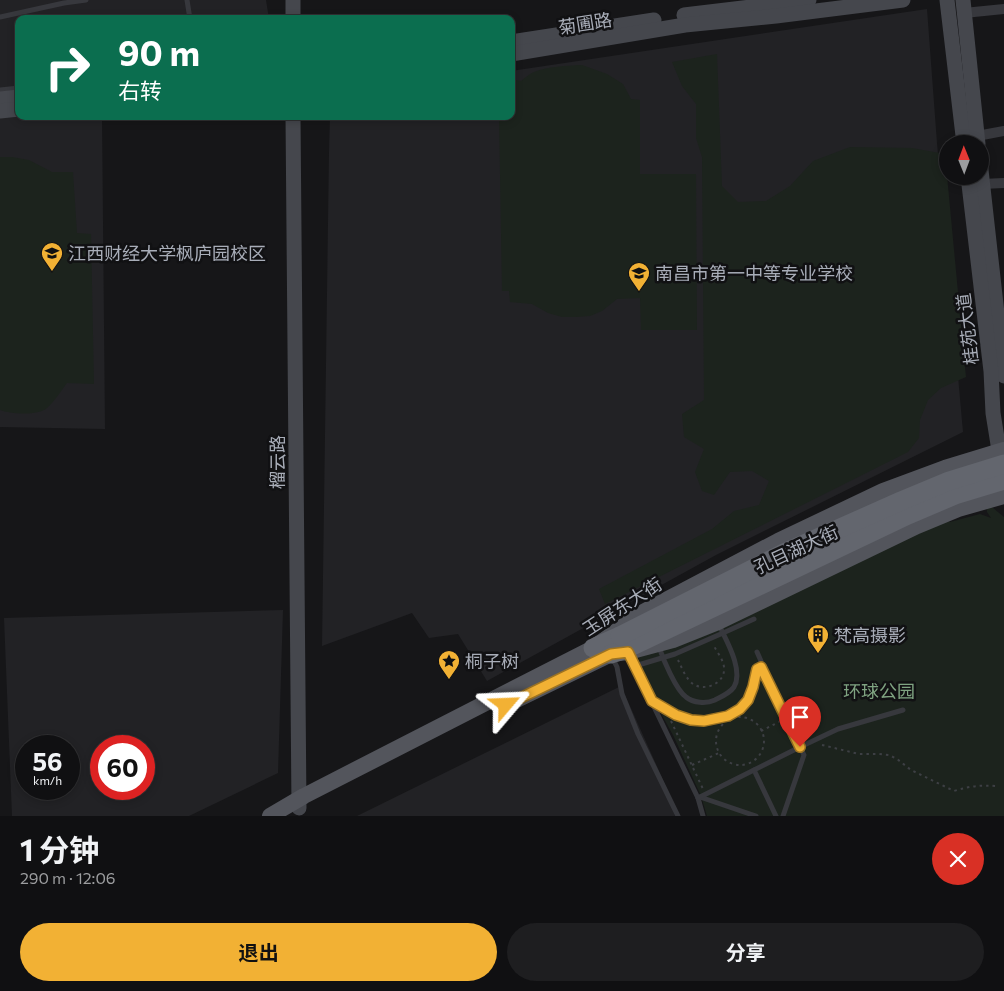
<!DOCTYPE html>
<html lang="zh">
<head>
<meta charset="utf-8">
<style>
  body { margin:0; font-family:Commissioner,"Noto Sans SC",sans-serif; background:#1e1e20; color:#f1f3f6; height:100vh; display:flex; flex-direction:column; font-size:19px; white-space:nowrap }
  * { box-sizing:border-box; margin:0 }
  p { font-size:16px; color:#9c9d9f }
  .icon { flex:none; width:28px; height:28px; fill:none; stroke:currentColor; stroke-width:2; stroke-linecap:round; stroke-linejoin:round }
  .map { position:relative; height:816px; overflow:hidden }
  .details { display:flex; flex-direction:column; background:#101012; flex:1 }
  .details>* { flex:none }
  .banner { position:absolute; left:15px; top:15px; width:500px; height:105px; border-radius:10px; box-shadow:0 2px 8px #0003,0 0 0 1px #303032; background:#0b6e4f; color:#fff; overflow:hidden }
  .needle { width:32px; rotate:359deg }
  .tools { position:absolute; left:939px; top:135px; display:grid; gap:10px }
  .tools a { display:grid; place-items:center; width:50px; height:50px; border-radius:50%; background:#101012; box-shadow:0 2px 8px #0003,0 0 0 1px #303032; font-size:25px }
  .speed { position:absolute; left:15px; top:735px; display:flex; gap:10px; font-size:25px; font-weight:700; text-align:center }
  .speed>* { display:grid; place-content:center; width:65px; height:65px; border-radius:50%; background:#101012; box-shadow:0 2px 8px #0003,0 0 0 1px #303032; line-height:1 }
  .speed small { font-size:12px; font-weight:400 }
  .speed .limit { border:8px solid #d22; background:#fff; color:#111 }
  .pin { position:absolute; display:grid; place-items:center; width:42px; height:42px; color:#fff; margin:-51px -21px; border-radius:50% 50% 50% 0; rotate:-45deg; box-shadow:0 0 5px #0007 }
  .pin .icon { rotate:45deg }
  .me { position:absolute; width:55px; margin:-28px; rotate:64deg; stroke-linejoin:round; filter:drop-shadow(0 0 4px #0008) }
  .turn { display:flex; align-items:center; gap:18px; height:105px; padding:0 20px; font-size:22px }
  .turn .icon { width:65px; height:65px; stroke-width:2.5 }
  .turn b { display:block; font-size:35px; line-height:42px }
  .round { display:grid; place-items:center; flex:none; width:52px; height:52px; border-radius:26px; background:#1e1e20 }
  .overview { display:flex; align-items:center; justify-content:space-between; height:85px; padding:0 20px }
  h1 { font-size:30px; font-weight:700; line-height:38px }
  .cta { display:flex; gap:10px; margin-top:auto; padding:10px 20px }
  .cta a { flex:1; height:58px; border-radius:30px; background:#f2b134; color:#111; font-size:20px; font-weight:700; line-height:58px; text-align:center }
  .cta a+a { background:#1e1e20; color:#f1f3f6 }
  .map>svg:first-child { display:block }
</style>
</head>
<body>
<div class="map">
<svg width="1004" height="816" viewBox="0 0 1004 816">
  <rect width="100%" height="100%" fill="#161618"/>
  <g fill="#222225" fill-rule="evenodd">
    <polygon points="0,0 266,0 269,19 19,19 19,116 102,116 105,429 0,427"/>
    <polygon points="927,9 937,143 963,432 716,555 487,681 458,634 429,638 412,613 322,646 329,152 330,116 511,116 511,71"/>
    <path d="M283,610L278,773L189,816H12L4,618ZM69,746V789H26V746ZM101,746H144V789H101Z"/>
    <polygon points="621,686 664,782 675,816 357,816"/>
  </g>
  <g fill="#1c231d">
    <polygon points="717,54 722,186 738,202 766,201 790,186 813,161 850,147 912,148 945,154 966,377 941,388 928,400 920,420 919,438 908,452 605,604 599,589 712,529 734,511 759,505 769,481 752,471 730,472 714,495 702,491 695,472 704,449 684,437 682,414 704,400 702,157 696,138 696,104 682,86 672,62"/>
    <path d="M582,65L607,74L623,84L631,99L640,100V174H696L697,330H641L640,298L617,299L602,311L590,316L576,317H562L548,313L532,304L510,302L509,291H502L499,116H511V79L521,81C525,78 529,74 534,72C549,66 566,66 582,65Z"/>
    <path d="M0,157H12L29,160L52,172H73L77,233L91,234L94,384L67,383C61,391 55,401 47,408C38,416 11,414 0,410Z"/>
    <polygon points="987,503 1004,517 1004,816 707,816 701,796 674,737 650,693 638,657 942,520 950,522 980,514 991,518 987,512"/>
  </g>
  <g fill="none" stroke-linecap="round" stroke-linejoin="round">
    <g stroke="#3d3f44" stroke-width="2" stroke-dasharray="2.5 4" stroke-linecap="butt">
      <path d="M678,660C682,668 686,679 693,684C705,692 726,683 724,667C723,659 717,652 714,646"/>
      <circle cx="740" cy="741" r="24"/>
      <polyline points="671,721 703,789"/>
      <polyline points="761,731 779,722"/>
      <path d="M822,745L859,754H879L889,755L897,759L911,770L954,791C970,786 980,785 997,786"/>
      <polyline points="692,765 719,753"/>
    </g>
    <g stroke="#37383d" stroke-width="5">
      <polyline points="187,0 190,19"/>
      <polyline points="0,17 64,3 86,0"/>
      <polyline points="0,90 19,88"/>
      <path d="M659,647C663,659 676,690 686,697C693,703 706,704 715,700C721,697 730,693 734,687C744,670 726,640 719,625"/>
      <polyline points="629,655 698,798 703,816"/>
      <polyline points="612,657 617,667 622,694 638,734 678,816"/>
      <polyline points="635,666 675,654 723,633 754,619"/>
      <path d="M652,701C659,706 667,711 675,715C698,725 735,723 748,699C753,690 755,679 757,669L761,667"/>
      <polyline points="754,770 776,816"/>
      <polyline points="700,797 756,816"/>
      <polyline points="698,798 800,747 761,667 761,661 757,652"/>
      <polyline points="783,816 804,755 800,747 838,729 903,710"/>
    </g>
    <g stroke="#37383d" stroke-width="10">
      <polyline points="964,13 1004,9"/>
      <polyline points="977,136 1004,131"/>
      <polyline points="982,184 1004,183"/>
    </g>
    <g stroke="#45474d" stroke-width="15">
      <polyline points="293,0 293,19"/>
      <polyline points="947,0 964,144"/>
      <polyline points="963,0 978,144"/>
      <polyline points="684,15 809,0"/>
      <polyline points="511,42 654,20"/>
      <polyline points="511,54 685,25 776,16 903,0"/>
      <polyline points="0,99 19,97"/>
      <polyline points="0,111 19,109"/>
      <polyline points="293,116 299,808"/>
      <polyline points="980,161 1004,376"/>
      <polyline points="968,176 991,371 993,413 1001,463"/>
    </g>
    <g stroke="#53555c" stroke-width="16">
      <polyline points="504,706 611,654 628,652 673,640 718,622 917,526 958,509 1004,496"/>
      <polyline points="270,816 304,796 593,648 643,612 778,541 883,491 945,468 1004,450"/>
    </g>
    <g stroke="#63666e" stroke-width="19">
      <polyline points="593,648 620,636"/>
      <polyline points="611,654 626,649 908,515 955,495 1004,480"/>
    </g>
    <polyline stroke="#63666e" stroke-width="19" points="620,636 784,553 901,501 949,481 1004,464"/>
  </g>
  <g fill="none" stroke-linecap="round" stroke-linejoin="round">
    <g stroke="#9d7322" stroke-width="12">
      <polyline id="route" points="506,705 611,654 628,652 652,701 676,715 691,720 704,721 728,716 740,709 748,700 753,687 757,669 761,667 800,747"/>
    </g>
    <use href="#route" stroke="#f2b134" stroke-width="9"/>
  </g>
  <defs>
    <g id="university-pin" transform="scale(1.125)"><path d="M0 17L-7.5 6A9.5 9.5 0 1 1 7.5 6Z" fill="#f2b134" stroke="#111113"/><path d="M0-5L7-2L0 1L-7-2ZM-4 1L0 2.5L4 1V4Q0 6-4 4Z" fill="#111"/></g>
    <g id="school-pin" transform="scale(1.125)"><path d="M0 17L-7.5 6A9.5 9.5 0 1 1 7.5 6Z" fill="#f2b134" stroke="#111113"/><path d="M0-5L7-2L0 1L-7-2ZM-4 1L0 2.5L4 1V4Q0 6-4 4Z" fill="#111"/></g>
    <g id="building-pin" transform="scale(1.125)"><path d="M0 17L-7.5 6A9.5 9.5 0 1 1 7.5 6Z" fill="#f2b134" stroke="#111113"/><path d="M-4-6H4V6H1V3H-1V6H-4ZM-2.5-4.3h1.7v1.8h-1.7ZM.8-4.3h1.7v1.8H.8ZM-2.5-1h1.7V.8h-1.7ZM.8-1h1.7V.8H.8Z" fill="#111"/></g>
    <g id="sight-pin" transform="scale(1.125)"><path d="M0 17L-7.5 6A9.5 9.5 0 1 1 7.5 6Z" fill="#f2b134" stroke="#111113"/><path d="M0-6L1.8-2.2L6-1.7L2.9 1.2L3.7 5.4L0 3.3L-3.7 5.4L-2.9 1.2L-6-1.7L-1.8-2.2Z" fill="#111"/></g>
  </defs>
  <g fill-rule="evenodd">
    <use href="#university-pin" x="52" y="253"/>
    <use href="#school-pin" x="639" y="273"/>
    <use href="#building-pin" x="818" y="635"/>
    <use href="#sight-pin" x="449" y="661"/>
  </g>
  <g text-anchor="middle" dominant-baseline="central" stroke-width="5" stroke-linejoin="round" paint-order="stroke">
    <g font-size="18" fill="#a8adb8" stroke="#111113">
      <text transform="translate(585 23) rotate(-9)">菊圃路</text>
      <text transform="translate(967 329) rotate(-97)">桂苑大道</text>
      <text transform="translate(277 462) rotate(-90)">榴云路</text>
      <text transform="translate(796 549) rotate(-25)">孔目湖大街</text>
      <text transform="translate(622 606) rotate(-33)">玉屏东大街</text>
    </g>
    <g font-size="18" fill="#a8adb8" stroke="#111113" text-anchor="start">
      <text x="68" y="253">江西财经大学枫庐园校区</text>
      <text x="655" y="273">南昌市第一中等专业学校</text>
      <text x="834" y="635">梵高摄影</text>
      <text x="465" y="661">桐子树</text>
    </g>
    <g font-size="18" fill="#7fa381" stroke="#111113">
      <text x="879" y="691">环球公园</text>
    </g>
  </g>
</svg>
<div class="tools">
<a><svg class="needle" viewBox="-14 -14 28 28"><path d="M0-13l5 13h-10z" fill="#e53935"/><path d="M0 13l5-13h-10z" fill="#9c9d9f"/></svg></a>
</div>
<div class="speed"><div>56<small>km/h</small></div><div class="limit">60</div></div>
<div class="pin" style="left:800px;top:747px;background:#d93025"><svg class="icon" aria-label="arrive" viewBox="0 0 24 24"><path d="M6 21V4h12l-3 4 3 4H6"/></svg></div>
<svg class="me" style="left:506px;top:705px" viewBox="-20 -20 40 40"><path d="M0-17L14 15 0 8-14 15z" fill="#f2b134" stroke="#fff" stroke-width="4"/></svg>
<div class="banner">
<div class="turn"><svg class="icon" aria-label="right" viewBox="0 0 24 24"><path d="M7 20v-9h11M14 6l5 5-5 5"/></svg><div><b>90 m</b>右转</div></div>
</div>
</div>
<section class="details">
<div class="overview"><div><h1>1 分钟</h1><p>290 m · 12:06</p></div><a class="round" style="background:#d93025;color:#fff"><svg class="icon" aria-label="close" viewBox="0 0 24 24"><path d="M6 6l12 12M18 6L6 18"/></svg></a></div>
<div class="cta"><a>退出</a><a>分享</a></div>
</section>
</body>
</html>
